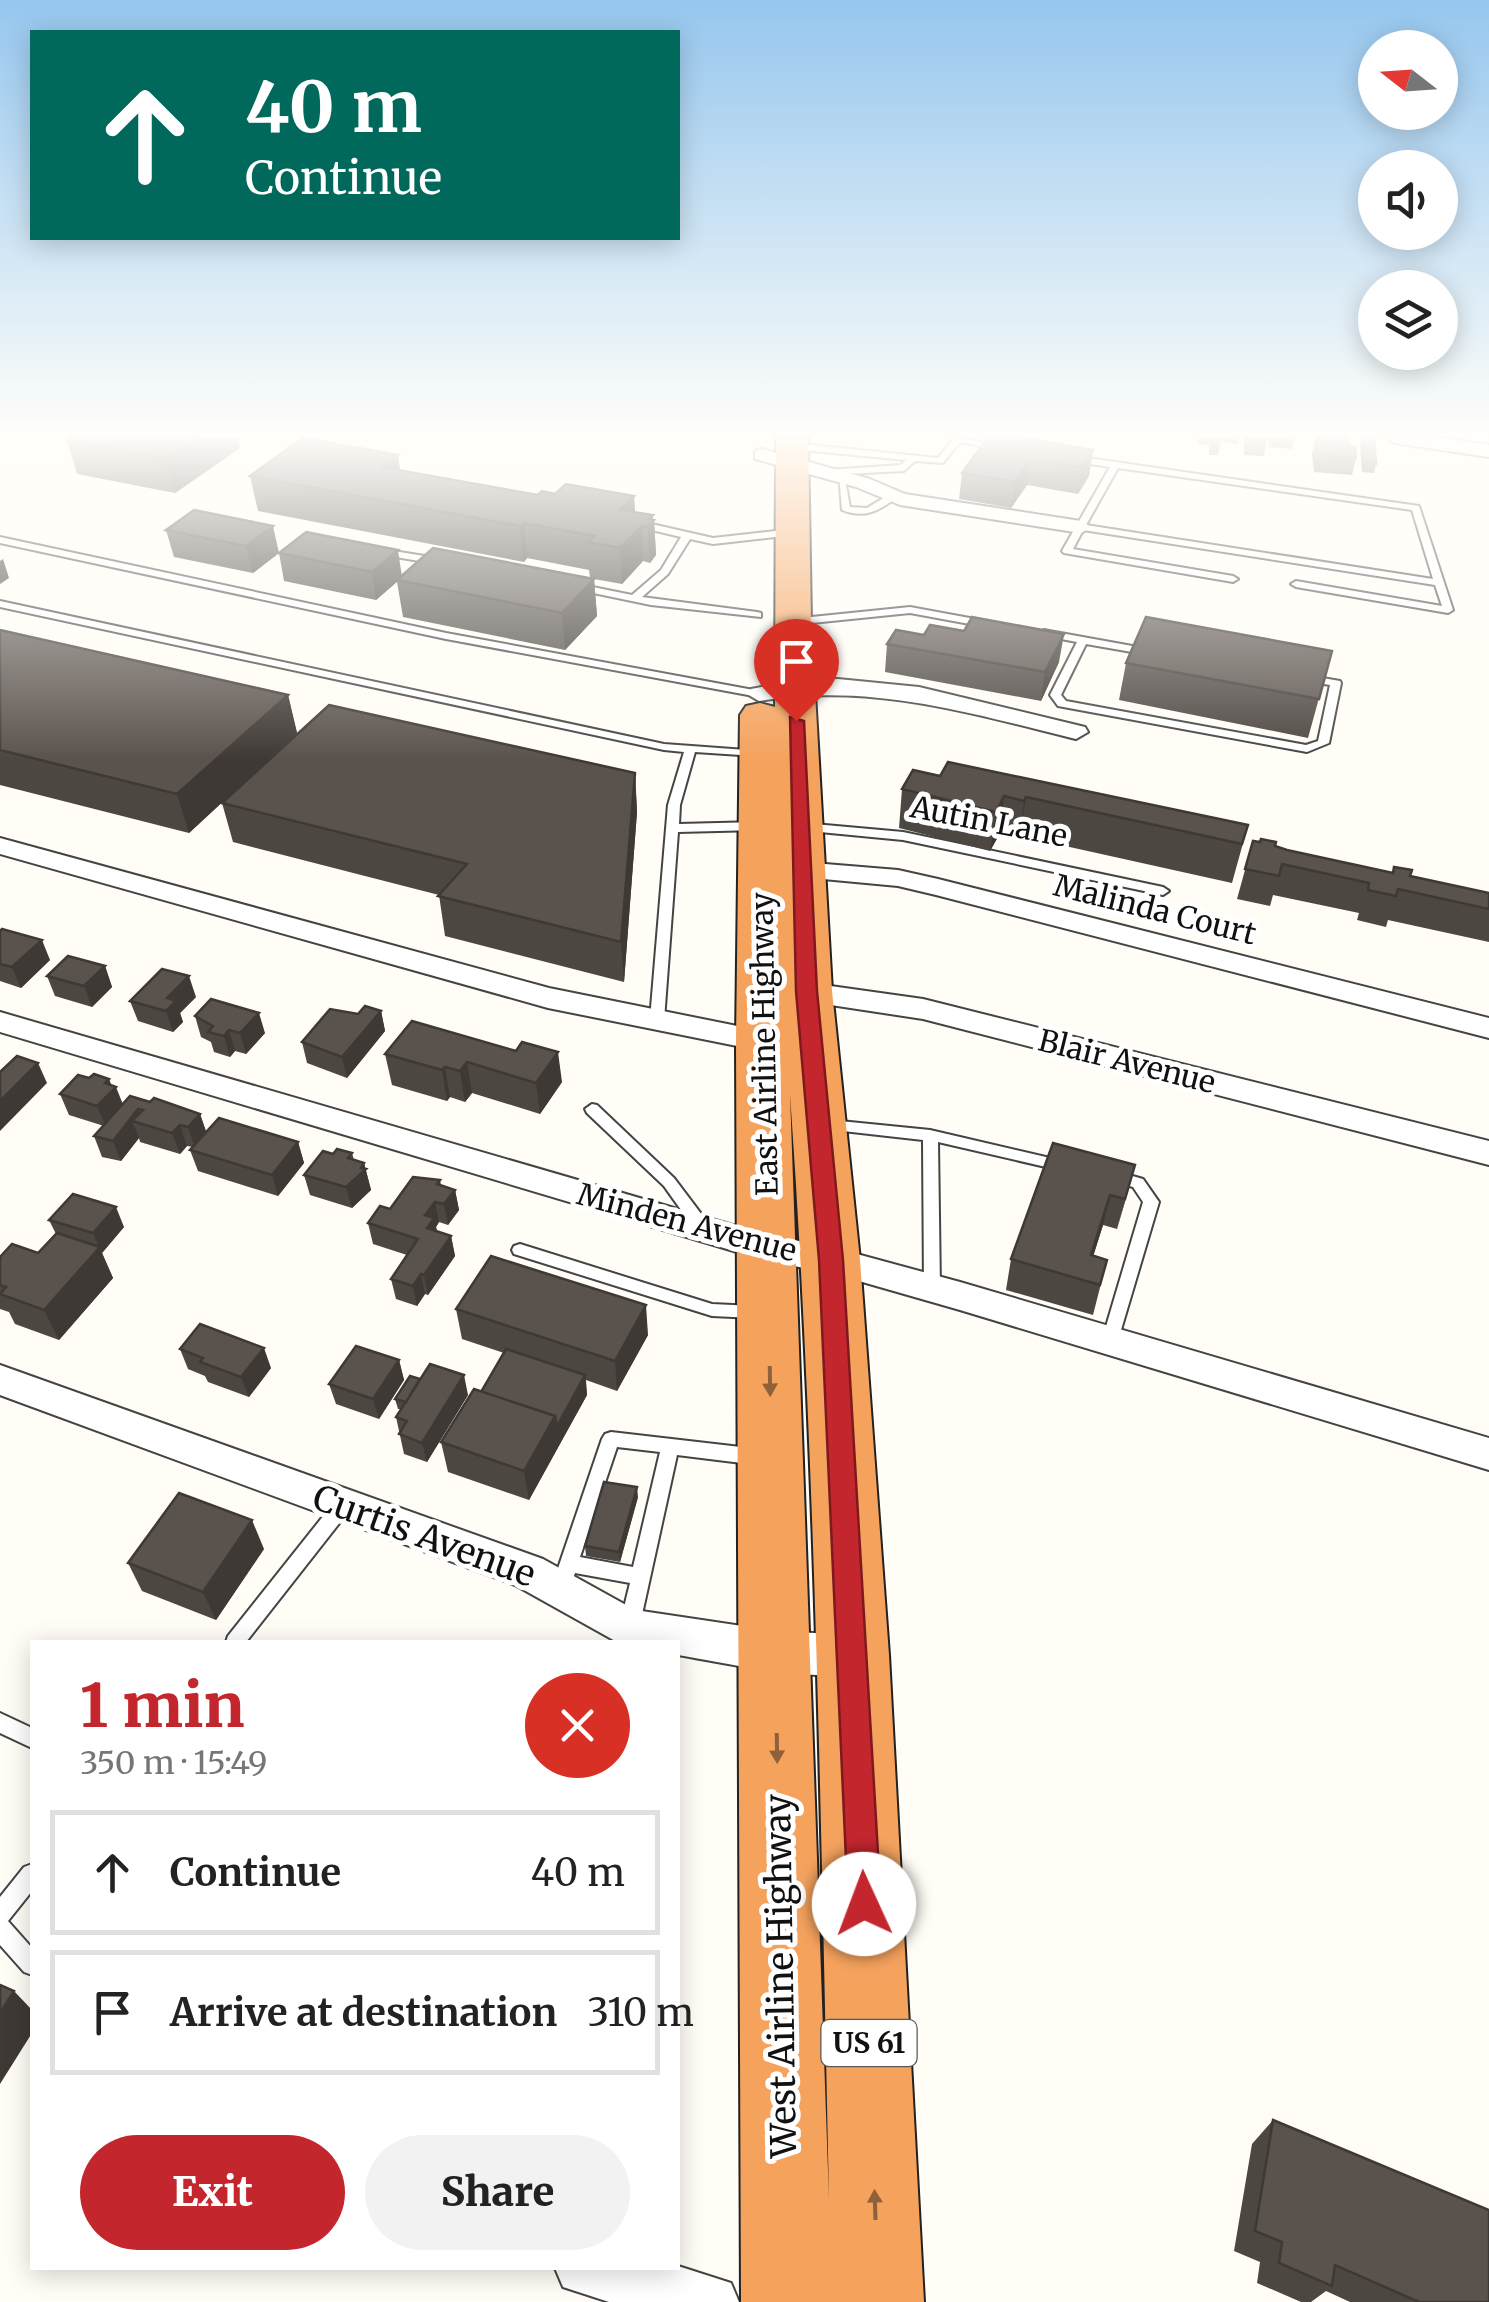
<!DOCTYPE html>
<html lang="en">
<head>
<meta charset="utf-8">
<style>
  body { margin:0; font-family:Merriweather,serif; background:#f2f2f2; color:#222; height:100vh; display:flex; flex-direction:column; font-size:38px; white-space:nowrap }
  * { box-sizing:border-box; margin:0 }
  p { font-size:32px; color:#767676 }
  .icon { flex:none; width:55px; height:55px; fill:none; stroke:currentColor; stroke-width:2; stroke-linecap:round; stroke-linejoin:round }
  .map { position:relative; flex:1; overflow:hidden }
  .details { position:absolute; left:30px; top:1640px; width:650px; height:630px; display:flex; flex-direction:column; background:#fff; border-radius:0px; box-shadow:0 5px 25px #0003 }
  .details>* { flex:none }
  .banner { position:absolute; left:30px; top:30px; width:650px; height:210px; border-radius:0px; box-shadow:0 5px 25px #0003; background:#00695c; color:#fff; overflow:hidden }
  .needle { width:65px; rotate:287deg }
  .fabs { position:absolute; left:1358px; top:30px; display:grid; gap:20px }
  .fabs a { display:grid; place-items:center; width:100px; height:100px; border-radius:50%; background:#fff; box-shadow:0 5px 25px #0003; font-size:50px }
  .pin { position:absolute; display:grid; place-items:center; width:85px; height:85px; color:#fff; margin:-102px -42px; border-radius:50% 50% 50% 0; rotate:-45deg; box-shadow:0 0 10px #0007 }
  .pin .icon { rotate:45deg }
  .me { position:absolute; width:110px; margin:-55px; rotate:358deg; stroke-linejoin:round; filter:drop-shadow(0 0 8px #0008) }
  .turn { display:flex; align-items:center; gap:35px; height:210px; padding:0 50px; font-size:45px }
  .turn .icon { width:130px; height:130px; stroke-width:2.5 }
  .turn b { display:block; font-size:70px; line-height:85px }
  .round { display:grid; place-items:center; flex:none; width:105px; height:105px; border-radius:52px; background:#f2f2f2 }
  .overview { display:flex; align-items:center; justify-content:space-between; height:170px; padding:0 50px }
  h1 { font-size:60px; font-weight:800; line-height:75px; color:#c4262e }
  .action { display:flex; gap:20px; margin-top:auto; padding:20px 50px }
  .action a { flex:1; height:115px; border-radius:60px; background:#c4262e; color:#fff; font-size:40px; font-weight:800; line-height:115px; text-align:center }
  .action a+a { background:#f2f2f2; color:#222 }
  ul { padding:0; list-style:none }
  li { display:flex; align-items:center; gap:30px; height:125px; margin:0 20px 15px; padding:0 30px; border:5px solid #e0e0e0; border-radius:0px }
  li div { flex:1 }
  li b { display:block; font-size:38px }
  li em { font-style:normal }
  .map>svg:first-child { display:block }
</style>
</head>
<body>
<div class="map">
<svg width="1489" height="2302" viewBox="0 0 1489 2302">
  <rect width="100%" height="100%" fill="#fffdf5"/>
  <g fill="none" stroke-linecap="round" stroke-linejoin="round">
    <g stroke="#444" stroke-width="4">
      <g id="lane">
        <path d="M955,437L1006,447L1002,450L960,442L943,463L915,461L904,471L844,474L850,507L867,508L890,494L898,496C880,511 864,519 842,510L839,474H826V470L901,465L906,460L792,449L788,446L792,443L938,458Z"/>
        <path d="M1074,456L1419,506L1453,610L1448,613L1296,587L1291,584L1296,581L1442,606L1435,585L1083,530L1073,549L1233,576L1238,579L1233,582L1064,553L1062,551L1110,467L1071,461L1070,459ZM1118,468L1412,510L1433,579L1086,525Z"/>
        <polygon points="634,520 713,538 793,529 798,532 793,535 713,544 690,539 668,574 642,597 757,612 761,613 761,617 651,605 574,589 573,587 578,584 632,595 661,570 681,537 631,525 629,523"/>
        <polygon points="0,537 446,633 759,691 764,694 759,697 446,639 0,543"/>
        <polygon points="381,549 437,558 442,561 437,564 378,554 378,550"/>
        <polygon points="0,601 664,744 760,751 760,755 756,756 695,752 680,805 679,824 758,822 764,826 758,830 678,832 664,1020 662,1023 652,1023 650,1020 668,805 684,752 664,750 0,607"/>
        <polygon points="910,607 986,621 991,624 986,627 910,613 792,625 787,622 792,619"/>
        <polygon points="1044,630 1149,649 1154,652 1149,655 1086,644 1061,695 1066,701 1306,745 1318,741 1330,685 1305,681 1300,678 1305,675 1340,681 1341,683 1329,743 1307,752 1058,706 1050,695 1077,642 1040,635 1039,633"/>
        <polygon points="803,823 903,832 1163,887 1169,891 1163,895 903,840 799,830 799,824"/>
        <polygon points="592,1104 597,1105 674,1178 708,1223 710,1227 708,1231 696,1231 664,1186 587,1113 585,1109"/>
        <polygon points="830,1120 930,1130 1063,1161 1071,1166 1063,1171 938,1142 940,1289 938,1293 926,1293 924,1289 923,1140 825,1129 823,1125"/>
        <polygon points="1115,1171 1143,1179 1159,1202 1118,1340 1116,1345 1110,1347 1104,1345 1102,1340 1143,1202 1133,1187 1110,1181 1107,1177 1110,1173"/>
        <polygon points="520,1244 712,1304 754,1306 760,1307 762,1312 760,1317 754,1318 712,1316 514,1254 512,1250 514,1246"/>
        <path d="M611,1432L758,1449L764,1452L767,1457L764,1462L758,1465L677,1455L639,1628L636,1634L629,1637L622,1634L619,1628L630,1583L575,1573L567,1595L560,1598L553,1595L551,1589L602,1439L605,1434ZM617,1447L660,1452L633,1567L580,1557Z"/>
        <polygon points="342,1498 348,1500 351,1506 348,1512 246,1642 226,1642 228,1636 336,1500"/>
        <polygon points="0,1713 32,1728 32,1748 0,1733"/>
        <polygon points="32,1864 32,1891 8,1921 32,1948 32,1975 24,1972 0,1945 0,1897 24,1867"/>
      </g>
    </g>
    <g stroke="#444" stroke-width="4">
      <g id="street">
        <polygon points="1385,437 1435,437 1489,445 1489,457 1394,443"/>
        <polygon points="762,449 870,479 905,494 1081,521 1091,527 1081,533 900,505 856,487 755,459 755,451"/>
        <path d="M838,679L919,687L1085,727L1088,732L1076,739C970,713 869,682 759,701L747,694L751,689L799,680Z"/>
        <polygon points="0,838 549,988 762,1031 773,1034 777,1041 773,1048 762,1051 548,1008 0,854"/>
        <polygon points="801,862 898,870 938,879 1489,1018 1489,1038 936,895 898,886 791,876 787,870 791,864"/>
        <polygon points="788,980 923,999 1489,1141 1489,1165 923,1019 778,997 773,990 778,983"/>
        <polygon points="0,1012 767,1235 831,1247 960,1282 1489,1438 1489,1470 960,1310 831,1273 767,1261 0,1032"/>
        <path d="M0,1365L543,1559L635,1610L776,1631L853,1635L868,1641L874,1655L868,1669C824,1686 726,1663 678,1655V1642H617L515,1585L0,1395Z"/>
        <polygon points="678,2266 731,2283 739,2302 609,2302 563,2287 555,2268"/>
      </g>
    </g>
    <g stroke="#222" stroke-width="4">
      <path id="highway" d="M776,437H808L811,622L832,991L860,1260L889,1655L924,2302H741L736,1041L740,715L746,706L760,703L775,707ZM790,1094C816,1462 821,1830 829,2199Z"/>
    </g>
    <use href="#lane" fill="#fff" fill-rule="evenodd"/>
    <use href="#street" fill="#fff" fill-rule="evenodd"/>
    <use href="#highway" fill="#f5a25d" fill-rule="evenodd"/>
  </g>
  <g fill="#4d4742">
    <polygon points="71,437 238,437 240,448 175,493 77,474 67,440"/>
    <polygon points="988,437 1093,450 1089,476 1078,494 1027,485 1011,508 959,499 962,473"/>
    <polygon points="1198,437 1239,437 1238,444 1221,442 1218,455 1209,455 1209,445 1197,444"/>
    <polygon points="1244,437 1267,437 1264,456 1244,455"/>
    <polygon points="1268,437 1295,437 1292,449 1269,447"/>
    <polygon points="1316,437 1349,444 1349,446 1356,458 1352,475 1314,472 1312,454"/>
    <polygon points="1362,437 1376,464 1374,473 1362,472 1360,446"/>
    <polygon points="400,470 538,495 555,494 634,496 635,512 653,515 653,520 654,520 656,555 650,563 643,561 622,584 594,579 597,616 565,650 403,617 397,582 376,600 284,581 279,553 402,575 590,578 589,570 527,558 524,562 258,511 250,476"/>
    <polygon points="166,530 279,553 253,573 174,557"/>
    <polygon points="0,630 288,695 297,733 189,833 0,785"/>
    <polygon points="887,644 1059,662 1041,701 885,672"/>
    <polygon points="1332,651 1308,738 1119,700 1126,663"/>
    <polygon points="635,773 637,812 624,982 445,936 439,895 233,842 222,803"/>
    <polygon points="940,776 1248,825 1232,883 1020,836 1019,840 999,835 990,851 899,828 902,789"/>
    <polygon points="1253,841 1287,850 1392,873 1394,867 1410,876 1489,893 1489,942 1388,920 1386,927 1357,920 1359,913 1273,895 1270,906 1237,899"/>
    <polygon points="0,931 50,960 21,988 0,981"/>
    <polygon points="105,966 112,987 92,1007 55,996 47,976"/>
    <polygon points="196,997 180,1013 183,1022 173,1032 138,1021 130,1001"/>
    <polygon points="381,1011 385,1031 347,1078 307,1063 302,1042 358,1014"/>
    <polygon points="195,1016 265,1033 246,1054 235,1051 230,1057 214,1052 211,1042 201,1037"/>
    <polygon points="412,1021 562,1082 540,1114 472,1093 465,1102 450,1097 447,1101 392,1085 385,1054"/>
    <polygon points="60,1094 123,1105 150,1102 200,1114 206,1132 298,1142 304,1163 278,1196 198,1171 190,1150 193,1147 187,1146 180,1154 140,1142 139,1138 121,1161 102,1157 94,1136 104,1126 69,1115"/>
    <polygon points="352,1153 354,1160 364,1163 371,1190 352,1208 310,1195 304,1175"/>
    <polygon points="1135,1165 1117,1229 1103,1225 1093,1256 1107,1260 1093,1315 1006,1290 1011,1259"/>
    <polygon points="440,1180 441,1185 455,1190 459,1210 448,1225 439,1222 436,1227 437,1231 451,1236 455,1256 428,1295 425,1294 417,1306 396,1299 391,1279 407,1255 373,1244 368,1223"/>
    <polygon points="49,1220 124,1227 102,1253 113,1278 59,1340 15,1324 9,1312 0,1309 0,1257 38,1253 56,1234"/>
    <polygon points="456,1309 648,1335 617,1391 586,1380 587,1395 529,1500 448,1472 441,1442 481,1392 504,1353 462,1339"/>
    <polygon points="180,1349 271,1368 249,1397 208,1382 205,1376 188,1369"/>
    <polygon points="399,1360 404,1380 379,1419 336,1404 329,1384"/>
    <polygon points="468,1395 427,1462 404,1454 396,1417 401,1409 398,1409 395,1399"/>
    <polygon points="638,1497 620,1562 586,1556 585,1546"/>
    <polygon points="264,1549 216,1620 142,1591 128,1563"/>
    <polygon points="1273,2120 1489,2302 1350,2302 1326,2291 1311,2302 1301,2302 1257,2283 1260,2262 1234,2251 1252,2144"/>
  </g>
  <g fill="#3f3936">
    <polygon points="198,437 238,437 240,448 175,493 166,459"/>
    <polygon points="1093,450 1089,476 1078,494 1082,467"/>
    <polygon points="398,455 403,489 381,467"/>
    <polygon points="1030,459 1027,485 1011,508 1015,482"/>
    <polygon points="634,496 636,531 620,510"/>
    <polygon points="653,515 653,522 654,520 656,555 650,563 648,527 649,519"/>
    <polygon points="524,523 527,558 524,562 520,526"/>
    <polygon points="273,526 279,553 253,573 246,546"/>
    <polygon points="642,526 643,561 622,584 620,548"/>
    <polygon points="398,550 402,577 376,600 372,572"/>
    <polygon points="3,559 9,578 0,584 0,561"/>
    <polygon points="594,579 597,616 565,650 562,613"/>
    <polygon points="1064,634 1059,662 1041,701 1045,672"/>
    <polygon points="288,695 297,733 189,833 177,794"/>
    <polygon points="635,773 637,812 624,982 621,942"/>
    <polygon points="1004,796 999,835 990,851 996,812"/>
    <polygon points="1026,797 1020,836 1019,840 1024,801"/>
    <polygon points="42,940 50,960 21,988 12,967"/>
    <polygon points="105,966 112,987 92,1007 84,986"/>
    <polygon points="189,976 196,997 180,1013 183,1022 173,1032 166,1011 167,998"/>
    <polygon points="381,1011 385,1031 347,1078 342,1057"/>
    <polygon points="259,1013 265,1033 246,1054 240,1033"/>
    <polygon points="229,1030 235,1051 230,1057 224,1036"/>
    <polygon points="558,1052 562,1082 540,1114 536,1083"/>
    <polygon points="467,1062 472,1093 465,1102 460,1071"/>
    <polygon points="38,1063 47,1083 0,1131 0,1101"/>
    <polygon points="445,1067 450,1097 447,1101 442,1070"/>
    <polygon points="109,1079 113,1089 116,1087 124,1107 106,1126 97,1106 105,1083"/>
    <polygon points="138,1109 144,1125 132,1121 139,1138 121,1161 113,1141"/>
    <polygon points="200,1114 207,1134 195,1148 188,1127"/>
    <polygon points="180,1125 187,1146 180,1154 172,1133"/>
    <polygon points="298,1142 304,1163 278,1196 272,1175"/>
    <polygon points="364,1163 371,1190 352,1208 346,1187"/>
    <polygon points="1135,1165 1127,1195 1117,1229 1125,1199"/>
    <polygon points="455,1190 459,1210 448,1225 444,1204"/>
    <polygon points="1110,1195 1103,1225 1084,1286 1091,1255"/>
    <polygon points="435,1202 439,1222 436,1227 438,1238 427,1228 425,1215"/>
    <polygon points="116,1207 124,1227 102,1253 113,1278 59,1340 44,1310 99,1248 93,1233"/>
    <polygon points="451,1236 455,1256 428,1295 424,1275"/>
    <polygon points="421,1274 425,1294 417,1306 413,1286"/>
    <polygon points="646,1305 648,1335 617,1391 615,1361"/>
    <polygon points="264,1348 271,1368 249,1397 241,1377"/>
    <polygon points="399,1360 404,1380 379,1419 373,1399"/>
    <polygon points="464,1375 468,1395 427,1462 422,1443"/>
    <polygon points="585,1375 587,1395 529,1500 524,1471 555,1416"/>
    <polygon points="637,1487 638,1497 620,1562 619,1552"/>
    <polygon points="252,1520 264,1549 216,1620 203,1592"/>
    <polygon points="14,1991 32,2010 32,2033 0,2084 0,2013"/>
  </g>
  <g fill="#5a524d" stroke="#3f3936" stroke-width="2.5">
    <polygon points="71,437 198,437 166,459 67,440"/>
    <polygon points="988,437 1018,437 1093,450 1082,467 1030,459 1015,482 962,473"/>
    <polygon points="1316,437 1334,438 1334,445 1355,447 1356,458 1318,455"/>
    <polygon points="1331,437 1348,437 1349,444 1334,443 1334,438"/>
    <polygon points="1363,437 1374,438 1376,464 1364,463"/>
    <polygon points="303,438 398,455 381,467 538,495 542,491 555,494 566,484 634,496 620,510 653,515 649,519 654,520 648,527 642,526 620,548 587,542 594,536 524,523 520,526 250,476"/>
    <polygon points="194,510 273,526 246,546 166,530"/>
    <polygon points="306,532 398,550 372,572 279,553"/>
    <polygon points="433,548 594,579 562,613 397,580"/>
    <polygon points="972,617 1064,634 1045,672 887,644 896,630 924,635 930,625 964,631"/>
    <polygon points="1146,617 1332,651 1319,699 1126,663"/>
    <polygon points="0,630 288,695 177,794 0,750"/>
    <polygon points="329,705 635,773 621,942 438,896 467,864 222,803"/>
    <polygon points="948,762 1248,825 1242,844 1026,797 1024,801 1004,796 996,812 902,789 913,770 940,776"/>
    <polygon points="1261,839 1276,842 1275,846 1287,850 1393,873 1394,867 1412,870 1410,876 1489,893 1489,909 1398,889 1396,896 1368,890 1369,883 1282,864 1279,876 1245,869 1253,841 1260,842"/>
    <polygon points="2,929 42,940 12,967 0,964 0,931"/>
    <polygon points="68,956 105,966 84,986 47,976"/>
    <polygon points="162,969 189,976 167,998 176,1001 166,1011 130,1001"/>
    <polygon points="211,999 259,1013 240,1033 229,1030 224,1036 208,1032 213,1026 195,1016"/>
    <polygon points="365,1006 381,1011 342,1057 302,1042 330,1009 358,1014"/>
    <polygon points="412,1021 516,1051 522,1042 558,1052 536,1083 467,1062 460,1071 445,1067 442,1070 385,1054"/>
    <polygon points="17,1056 38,1063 0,1101 0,1072"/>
    <polygon points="94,1074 109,1079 105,1083 116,1087 97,1106 60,1094 78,1075 89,1078"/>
    <polygon points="130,1096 150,1102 154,1098 200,1114 188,1127 180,1125 172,1133 132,1121 143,1110 138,1109 113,1141 94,1136"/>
    <polygon points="219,1118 298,1142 272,1175 190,1150"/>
    <polygon points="1053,1143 1135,1165 1125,1199 1110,1195 1091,1255 1107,1260 1100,1285 1011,1259"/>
    <polygon points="337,1149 352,1153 348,1158 364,1163 361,1168 366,1169 346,1187 304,1175 323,1151 333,1154"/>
    <polygon points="413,1177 440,1180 437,1184 455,1190 444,1204 435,1202 425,1215 434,1218 427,1228 451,1236 424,1275 421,1274 413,1286 391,1279 418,1239 368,1223 380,1206 390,1209"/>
    <polygon points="73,1194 116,1207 93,1233 49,1220"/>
    <polygon points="57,1233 100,1247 44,1310 0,1294 6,1287 0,1285 0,1257 12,1244 38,1253"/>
    <polygon points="491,1256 646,1305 615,1361 456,1309"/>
    <polygon points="200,1324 264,1348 241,1377 200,1362 203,1358 180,1349"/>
    <polygon points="356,1346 399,1360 373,1399 329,1384"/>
    <polygon points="506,1349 585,1375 557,1426 555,1416 481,1392"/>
    <polygon points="430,1364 464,1375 422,1443 399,1434 407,1421 396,1417"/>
    <polygon points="410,1376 420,1379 406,1402 395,1399"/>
    <polygon points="474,1389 555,1416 524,1471 441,1442"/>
    <polygon points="604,1482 637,1487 619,1552 585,1546"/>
    <polygon points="179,1493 252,1520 203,1592 128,1563"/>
    <polygon points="0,1985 14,1991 0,2013"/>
    <polygon points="1273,2120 1489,2210 1489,2302 1419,2302 1335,2265 1332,2286 1279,2263 1282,2242 1255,2231"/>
  </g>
  <defs><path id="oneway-solid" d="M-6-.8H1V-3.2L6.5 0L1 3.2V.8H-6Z" transform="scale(2.5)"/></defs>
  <g fill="#8e613b">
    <use href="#oneway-solid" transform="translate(770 1381) rotate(89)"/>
    <use href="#oneway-solid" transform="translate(777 1748) rotate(89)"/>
    <use href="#oneway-solid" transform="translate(875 2205) rotate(-92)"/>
  </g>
  <linearGradient id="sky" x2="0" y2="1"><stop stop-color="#95c6ee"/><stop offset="0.57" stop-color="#fffefa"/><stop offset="1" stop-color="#fffefa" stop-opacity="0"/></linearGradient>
  <rect width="1489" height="760" fill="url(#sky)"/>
  <polygon fill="#c4262e" stroke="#7f191e" stroke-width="2.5" points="790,717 804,721 817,991 843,1260 881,1904 876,1916 864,1920 853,1916 848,1904 819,1260 796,991"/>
  <g text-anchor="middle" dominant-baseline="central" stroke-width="10" stroke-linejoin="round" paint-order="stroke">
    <rect fill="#fff" stroke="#585858" stroke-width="2.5" x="821.5" y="2020" width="95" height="46" rx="8"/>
    <g font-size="28" font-weight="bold" fill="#111">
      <text x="869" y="2043">US 61</text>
    </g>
    <g font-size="30" fill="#111" stroke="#fff">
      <text transform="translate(989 821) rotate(11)">Autin Lane</text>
      <text transform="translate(1155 909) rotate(14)">Malinda Court</text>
      <text transform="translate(764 1044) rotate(-91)">East Airline Highway</text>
      <text transform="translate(1127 1061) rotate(14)">Blair Avenue</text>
      <text transform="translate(687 1222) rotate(15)">Minden Avenue</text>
    </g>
    <g font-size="35" fill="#111" stroke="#fff">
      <text transform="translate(424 1536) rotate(20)">Curtis Avenue</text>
      <text transform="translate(781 1976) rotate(-91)">West Airline Highway</text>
    </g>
  </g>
</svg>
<div class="fabs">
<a><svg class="needle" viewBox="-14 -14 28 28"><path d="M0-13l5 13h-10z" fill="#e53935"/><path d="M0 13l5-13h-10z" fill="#767676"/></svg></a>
<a><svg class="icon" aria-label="sound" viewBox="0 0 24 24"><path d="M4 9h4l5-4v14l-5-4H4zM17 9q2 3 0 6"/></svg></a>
<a><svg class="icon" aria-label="layers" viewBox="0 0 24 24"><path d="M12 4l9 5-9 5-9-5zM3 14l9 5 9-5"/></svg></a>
</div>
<div class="pin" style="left:796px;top:721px;background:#d93025"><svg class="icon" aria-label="arrive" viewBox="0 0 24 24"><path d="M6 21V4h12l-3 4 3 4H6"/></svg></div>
<svg class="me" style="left:864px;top:1904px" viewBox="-20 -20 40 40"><circle r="19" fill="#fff"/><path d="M0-13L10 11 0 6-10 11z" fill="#c4262e"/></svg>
<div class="banner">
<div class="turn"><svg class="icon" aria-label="ahead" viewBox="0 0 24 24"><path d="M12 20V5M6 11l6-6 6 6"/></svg><div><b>40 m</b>Continue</div></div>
</div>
<section class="details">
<div class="overview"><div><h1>1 min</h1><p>350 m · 15:49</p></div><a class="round" style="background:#d93025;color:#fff"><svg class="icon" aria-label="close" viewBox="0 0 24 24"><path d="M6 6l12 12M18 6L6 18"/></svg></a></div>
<ul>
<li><svg class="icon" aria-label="ahead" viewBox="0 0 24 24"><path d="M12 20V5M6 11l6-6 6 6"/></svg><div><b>Continue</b></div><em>40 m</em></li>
<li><svg class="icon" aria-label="arrive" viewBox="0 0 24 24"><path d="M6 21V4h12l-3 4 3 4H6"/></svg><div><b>Arrive at destination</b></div><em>310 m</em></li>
</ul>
<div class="action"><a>Exit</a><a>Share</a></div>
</section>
</div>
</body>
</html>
